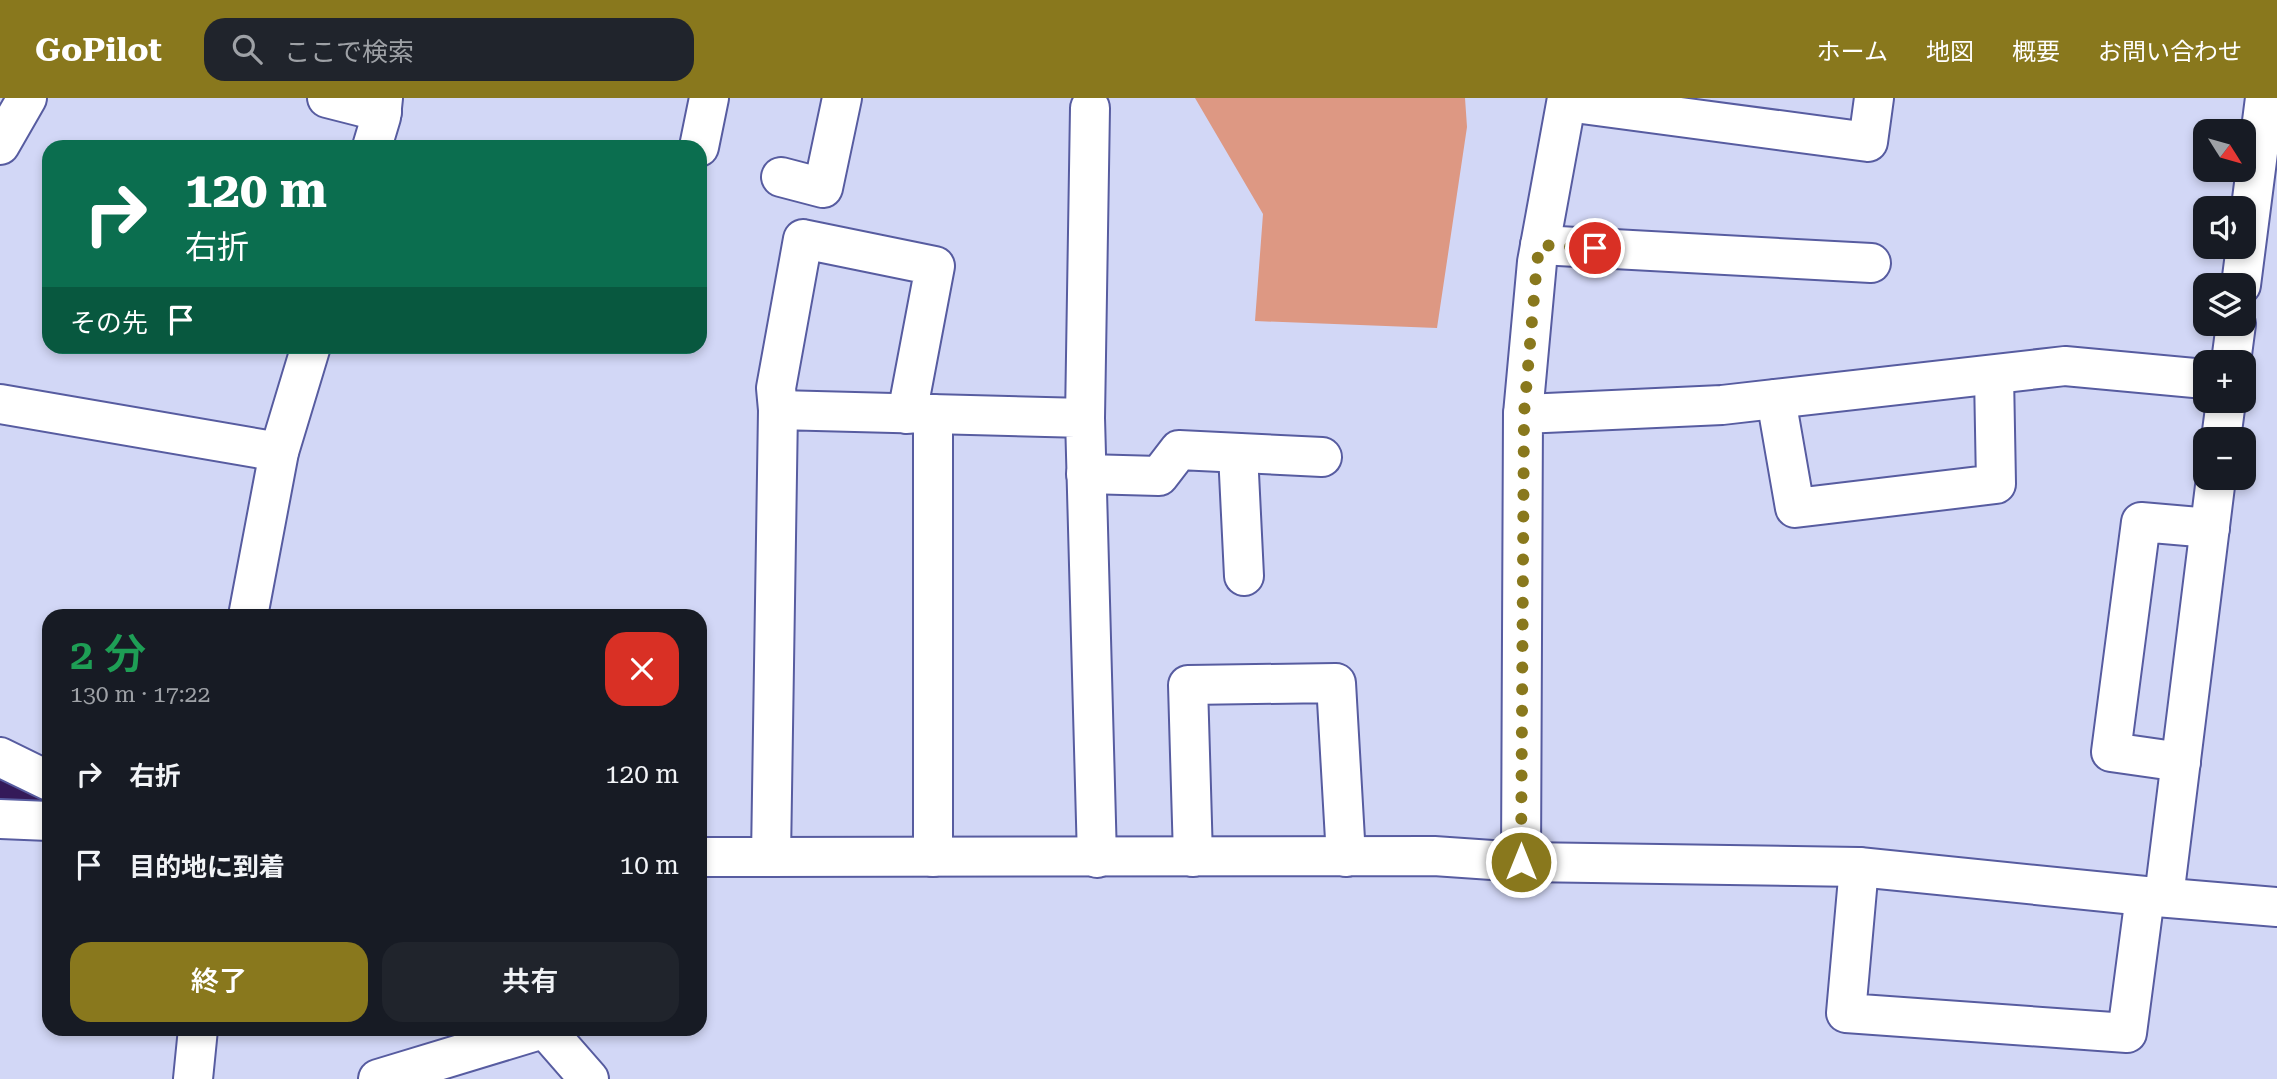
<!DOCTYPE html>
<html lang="ja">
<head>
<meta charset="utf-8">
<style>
  body { margin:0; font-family:"Roboto Serif","Noto Sans JP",serif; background:#20242c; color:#f1f3f6; height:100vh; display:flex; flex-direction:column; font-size:26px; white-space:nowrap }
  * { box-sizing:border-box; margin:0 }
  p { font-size:23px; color:#9ea1a6 }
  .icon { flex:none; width:38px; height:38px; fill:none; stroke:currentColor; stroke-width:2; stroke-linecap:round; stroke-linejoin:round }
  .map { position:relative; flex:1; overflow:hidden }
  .details { position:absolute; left:42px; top:511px; width:665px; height:427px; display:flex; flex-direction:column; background:#171b24; border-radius:21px; box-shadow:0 4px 10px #0003 }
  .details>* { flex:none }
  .hud { position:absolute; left:42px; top:42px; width:665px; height:214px; border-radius:21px; box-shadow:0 4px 10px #0003; background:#0b6e4f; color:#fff; overflow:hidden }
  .needle { width:46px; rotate:127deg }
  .controls { position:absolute; left:2193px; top:21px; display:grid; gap:14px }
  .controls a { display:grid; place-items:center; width:63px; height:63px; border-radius:14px; background:#171b24; box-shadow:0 4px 10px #0003; font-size:35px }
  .pin { position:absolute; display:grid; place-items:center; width:60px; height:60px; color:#fff; margin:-30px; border:4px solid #fff; border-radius:50%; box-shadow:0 2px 7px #0007 }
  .me { position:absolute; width:77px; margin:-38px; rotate:0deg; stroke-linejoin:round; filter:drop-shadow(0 0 5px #0008) }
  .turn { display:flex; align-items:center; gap:24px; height:147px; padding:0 28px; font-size:32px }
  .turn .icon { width:91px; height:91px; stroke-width:2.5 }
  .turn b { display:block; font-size:49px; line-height:60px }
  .then { display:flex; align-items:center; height:66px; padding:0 28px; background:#0003; gap:14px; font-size:26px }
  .round { display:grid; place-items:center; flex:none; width:74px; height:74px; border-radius:21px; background:#20242c }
  .head { display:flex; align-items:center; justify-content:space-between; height:119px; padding:0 28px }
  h1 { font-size:42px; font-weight:600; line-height:52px; color:#1e9e55 }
  .action { display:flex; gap:14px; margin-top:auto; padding:14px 28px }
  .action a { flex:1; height:80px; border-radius:21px; background:#89781d; color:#fff; font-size:28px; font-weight:600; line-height:80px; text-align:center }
  .action a+a { background:#20242c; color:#f1f3f6 }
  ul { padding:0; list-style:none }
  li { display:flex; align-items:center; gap:21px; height:91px; padding:0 28px }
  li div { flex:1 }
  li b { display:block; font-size:26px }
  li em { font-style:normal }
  header { display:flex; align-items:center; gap:42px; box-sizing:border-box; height:98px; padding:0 35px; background:#89781d; color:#fff }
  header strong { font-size:33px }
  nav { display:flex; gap:38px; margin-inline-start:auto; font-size:24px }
  .search { width:490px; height:63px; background:#20242c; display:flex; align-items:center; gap:18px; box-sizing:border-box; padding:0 24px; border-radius:21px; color:#9ea1a6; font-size:26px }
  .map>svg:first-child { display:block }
</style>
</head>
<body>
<header>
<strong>GoPilot</strong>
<div class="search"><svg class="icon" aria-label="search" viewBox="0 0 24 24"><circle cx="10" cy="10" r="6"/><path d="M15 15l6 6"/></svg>ここで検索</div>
<nav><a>ホーム</a><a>地図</a><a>概要</a><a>お問い合わせ</a></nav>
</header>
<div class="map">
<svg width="2277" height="981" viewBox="0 0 2277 981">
  <rect width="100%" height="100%" fill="#d2d7f6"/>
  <polygon fill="#dd9883" points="1195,0 1465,0 1467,29 1437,230 1255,223 1263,116"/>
  <polygon fill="#341a59" points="0,674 49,699 44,708 0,707"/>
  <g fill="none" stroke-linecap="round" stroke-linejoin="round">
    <g stroke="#575ca0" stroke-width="42">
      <g id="minor">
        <polyline points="327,0 382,14"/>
        <polyline points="1567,4 1868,44 1874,0"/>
        <polyline points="372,49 381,19 383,0"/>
        <polyline points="699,49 709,0"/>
        <polyline points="781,79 823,90 842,0"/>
        <polyline points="1540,147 1871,165"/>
        <polyline points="2241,187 2265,0"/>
        <polyline points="2231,264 2236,226"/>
        <polyline points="1776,301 1795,410 1996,386 1994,277"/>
        <polyline points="0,306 279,354"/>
        <polyline points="778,312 776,290 803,141 935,168 907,316"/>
        <polyline points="1523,316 1537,164 1567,0"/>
        <polyline points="1085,320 1090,10"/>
        <polyline points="2221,341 2226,303"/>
        <polyline points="1238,355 1244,478"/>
        <polyline points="1086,376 1159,378 1179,352 1322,359"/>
        <polyline points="248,518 279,354 311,248"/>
        <polyline points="0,659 49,683"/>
        <polyline points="2181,664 2111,654 2141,424 2210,430"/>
        <polyline points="0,721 49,723"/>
        <polyline points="700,759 1434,758 1521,764 1859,769 2145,798 2277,809"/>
        <polyline points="771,759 778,312 1085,320 1097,760"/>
        <polyline points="933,759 933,316"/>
        <polyline points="1193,759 1188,587 1336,585 1346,759"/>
        <polyline points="1521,764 1523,316 1722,307 2065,268 2205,281"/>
        <polyline points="1859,769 1846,915 2127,935 2145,798"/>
        <polyline points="2164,799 2216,380"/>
        <polyline points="548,931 554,941 589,981"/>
        <polyline points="193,981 198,931"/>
        <polyline points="378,981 543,931"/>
      </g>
    </g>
    <g stroke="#575ca0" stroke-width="42">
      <polyline id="major" points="0,47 27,0"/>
    </g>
    <use href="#minor" stroke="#fff" stroke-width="38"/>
    <use href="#major" stroke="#fff" stroke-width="38"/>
  </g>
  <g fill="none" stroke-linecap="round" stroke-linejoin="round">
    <polyline stroke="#89781d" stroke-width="12" stroke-dasharray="0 21.6" points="1521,764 1524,316 1537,164 1540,147 1595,150"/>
  </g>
</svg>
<div class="controls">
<a><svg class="needle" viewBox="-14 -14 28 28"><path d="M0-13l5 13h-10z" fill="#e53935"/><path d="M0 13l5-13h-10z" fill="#9ea1a6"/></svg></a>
<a><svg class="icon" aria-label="sound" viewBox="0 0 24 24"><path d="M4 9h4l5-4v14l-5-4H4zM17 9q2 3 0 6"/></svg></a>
<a><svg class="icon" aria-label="layers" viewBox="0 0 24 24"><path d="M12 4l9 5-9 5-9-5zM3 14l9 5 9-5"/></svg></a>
<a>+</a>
<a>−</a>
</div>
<div class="pin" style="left:1595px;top:150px;background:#d93025"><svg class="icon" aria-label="arrive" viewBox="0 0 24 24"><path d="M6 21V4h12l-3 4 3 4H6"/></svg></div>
<svg class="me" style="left:1521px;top:764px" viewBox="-20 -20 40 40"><circle r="17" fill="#89781d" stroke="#fff" stroke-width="3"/><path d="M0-11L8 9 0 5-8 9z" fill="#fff"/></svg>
<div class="hud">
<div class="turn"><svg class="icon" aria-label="right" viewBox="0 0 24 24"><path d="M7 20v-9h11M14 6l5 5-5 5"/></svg><div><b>120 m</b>右折</div></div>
<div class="then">その先<svg class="icon" aria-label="arrive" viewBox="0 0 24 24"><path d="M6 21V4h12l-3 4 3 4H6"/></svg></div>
</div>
<section class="details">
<div class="head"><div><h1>2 分</h1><p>130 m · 17:22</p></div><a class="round" style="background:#d93025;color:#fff"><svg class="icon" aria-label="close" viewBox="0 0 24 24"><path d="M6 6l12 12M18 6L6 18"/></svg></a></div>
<ul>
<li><svg class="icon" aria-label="right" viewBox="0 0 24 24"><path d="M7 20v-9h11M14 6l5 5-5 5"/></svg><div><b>右折</b></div><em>120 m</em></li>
<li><svg class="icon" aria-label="arrive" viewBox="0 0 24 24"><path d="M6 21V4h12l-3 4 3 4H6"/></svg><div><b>目的地に到着</b></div><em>10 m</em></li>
</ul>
<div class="action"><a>終了</a><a>共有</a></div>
</section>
</div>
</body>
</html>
